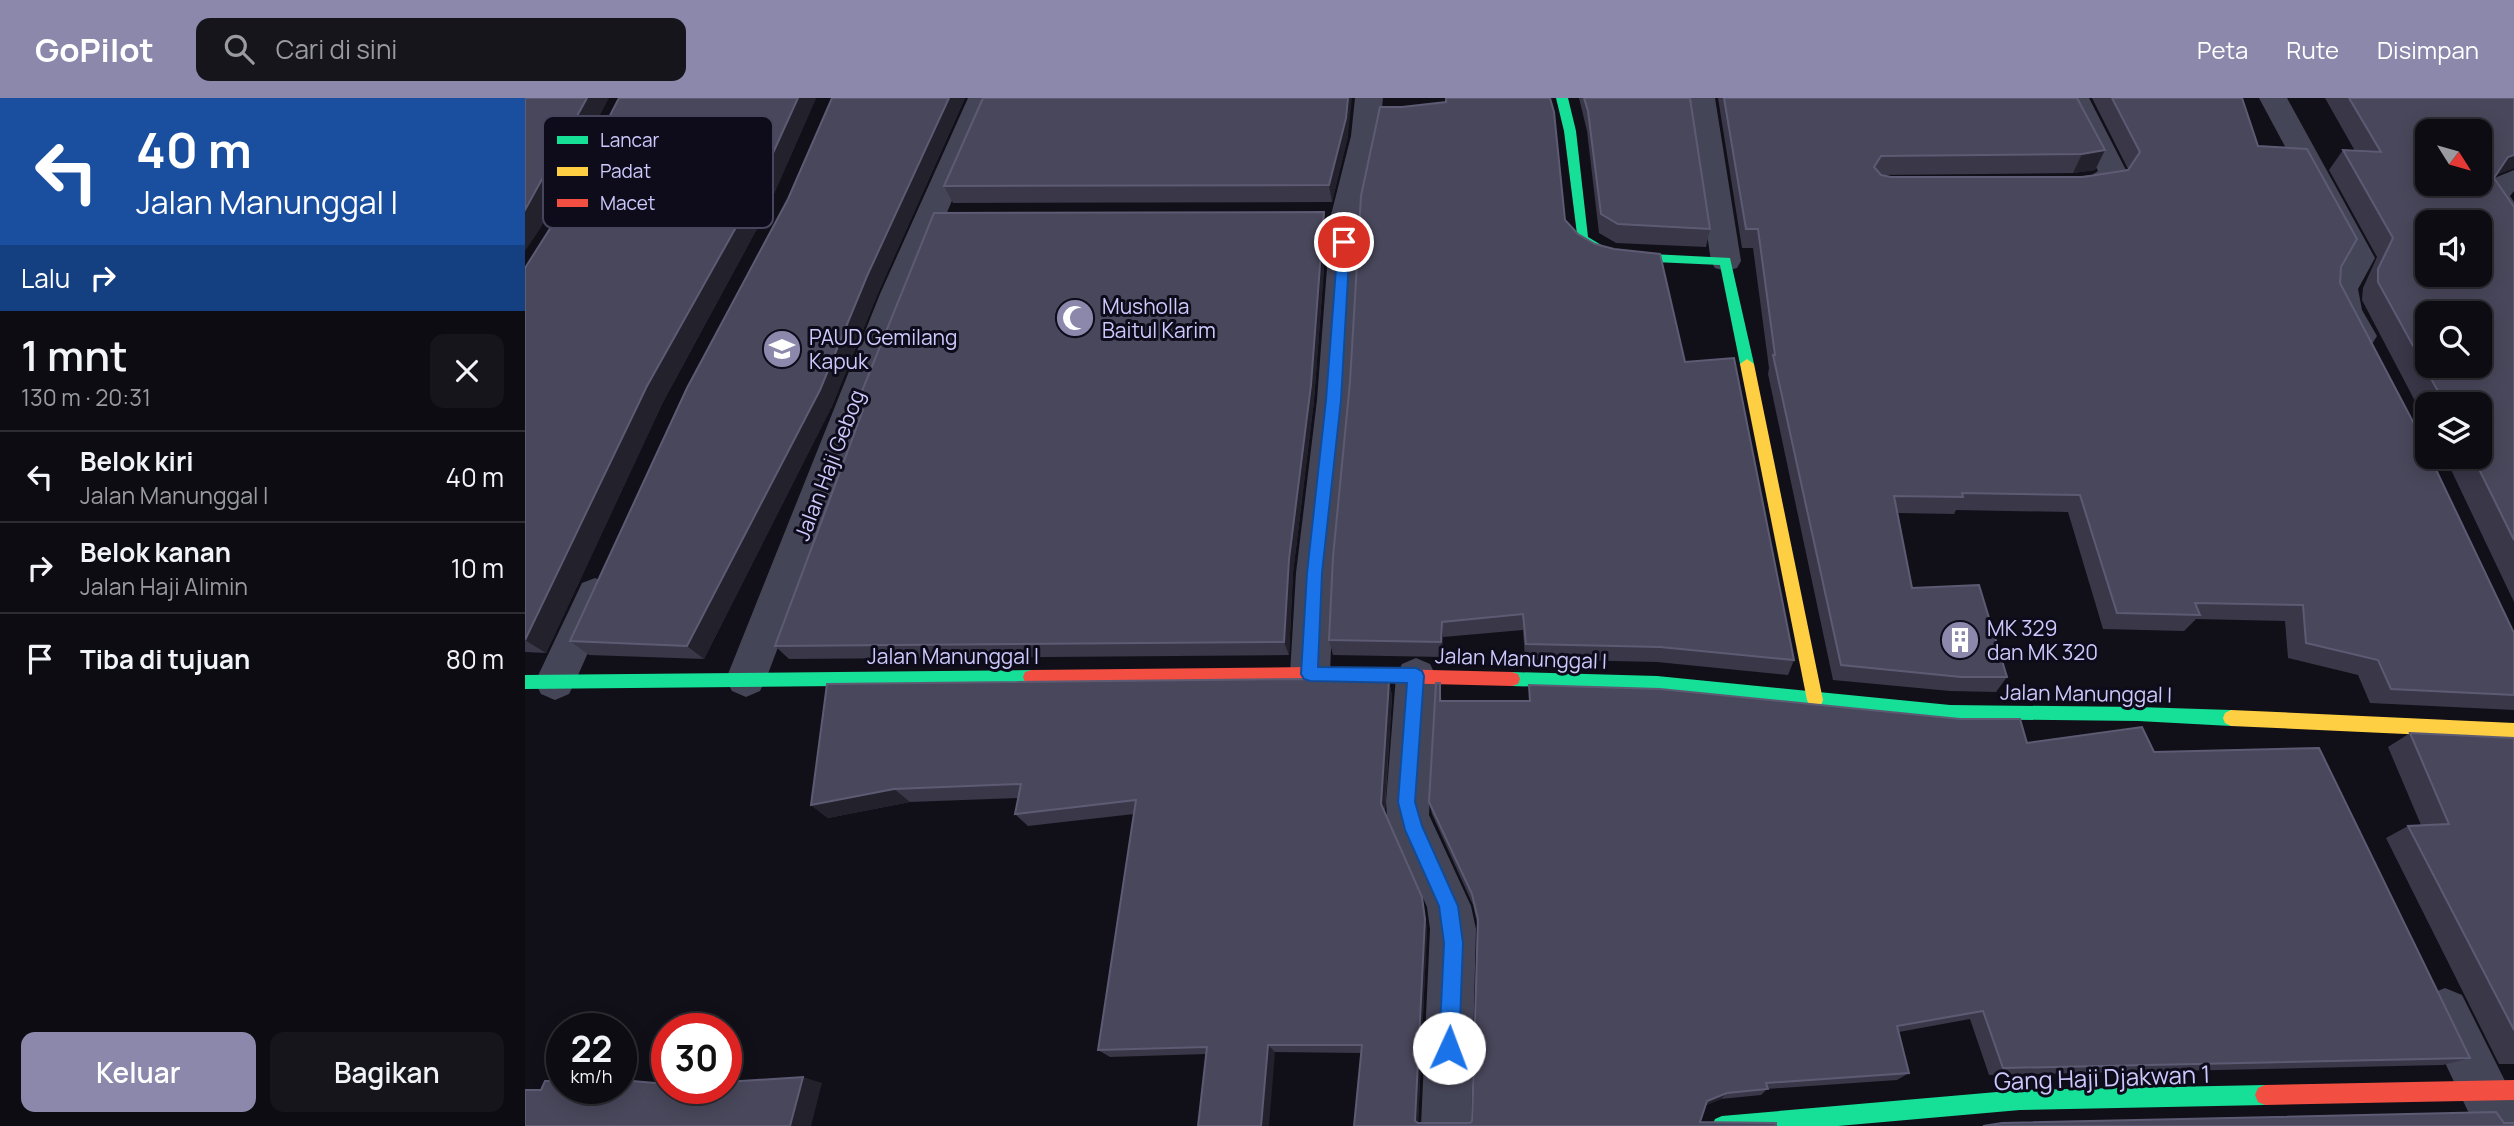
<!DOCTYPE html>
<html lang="id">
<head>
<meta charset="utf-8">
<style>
  body { margin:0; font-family:Manrope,sans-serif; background:#16151b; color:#f1f3f6; height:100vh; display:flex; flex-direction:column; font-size:26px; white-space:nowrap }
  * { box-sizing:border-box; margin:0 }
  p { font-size:23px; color:#9a9b9f }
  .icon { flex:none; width:38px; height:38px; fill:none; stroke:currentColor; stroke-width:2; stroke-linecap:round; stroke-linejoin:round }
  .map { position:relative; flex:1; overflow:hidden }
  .sheet { display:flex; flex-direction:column; background:#0d0c12; width:525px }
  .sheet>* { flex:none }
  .guide { background:#1a4fa0; color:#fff; overflow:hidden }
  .needle { width:46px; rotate:127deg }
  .buttons { position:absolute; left:1890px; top:21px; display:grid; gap:14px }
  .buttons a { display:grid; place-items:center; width:77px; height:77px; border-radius:14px; background:#0d0c12; box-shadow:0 4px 18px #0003,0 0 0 2px #2d2c32; font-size:35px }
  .speed { position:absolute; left:21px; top:915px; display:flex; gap:14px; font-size:35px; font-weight:700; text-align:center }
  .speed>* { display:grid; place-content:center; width:91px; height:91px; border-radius:50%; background:#0d0c12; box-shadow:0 4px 18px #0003,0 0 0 2px #2d2c32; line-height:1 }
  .speed small { font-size:18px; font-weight:400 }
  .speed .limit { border:10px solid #d22; background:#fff; color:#111 }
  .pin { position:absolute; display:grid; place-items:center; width:60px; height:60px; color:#fff; margin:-30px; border:4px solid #fff; border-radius:50%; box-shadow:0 2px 7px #0007 }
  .me { position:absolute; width:77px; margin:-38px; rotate:2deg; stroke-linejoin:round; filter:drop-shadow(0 0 5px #0008) }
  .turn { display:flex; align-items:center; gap:24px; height:147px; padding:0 21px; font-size:32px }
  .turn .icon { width:91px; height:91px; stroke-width:2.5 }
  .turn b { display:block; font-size:49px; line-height:60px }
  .then { display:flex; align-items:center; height:66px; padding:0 21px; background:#0003; gap:14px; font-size:26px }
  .round { display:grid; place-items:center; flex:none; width:74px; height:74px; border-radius:14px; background:#16151b }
  .head { display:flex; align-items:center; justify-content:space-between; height:119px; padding:0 21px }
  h1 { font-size:42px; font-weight:600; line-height:52px }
  .primary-button { display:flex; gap:14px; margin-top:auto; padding:14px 21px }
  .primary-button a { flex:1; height:80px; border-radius:14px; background:#8b88ac; color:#fff; font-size:28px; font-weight:600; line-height:80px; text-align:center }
  .primary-button a+a { background:#16151b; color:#f1f3f6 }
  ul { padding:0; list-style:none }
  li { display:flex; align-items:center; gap:21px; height:91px; padding:0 21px; border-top:2px solid #2d2c32 }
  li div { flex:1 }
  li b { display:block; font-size:26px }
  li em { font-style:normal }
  header { display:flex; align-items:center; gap:42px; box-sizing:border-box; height:98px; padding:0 35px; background:#8b88ac; color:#fff }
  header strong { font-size:33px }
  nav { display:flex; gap:38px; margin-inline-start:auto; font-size:24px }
  .search { width:490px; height:63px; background:#16151b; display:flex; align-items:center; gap:18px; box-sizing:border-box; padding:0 24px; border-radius:14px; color:#9a9b9f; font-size:26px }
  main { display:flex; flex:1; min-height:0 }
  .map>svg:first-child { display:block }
</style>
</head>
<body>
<header>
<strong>GoPilot</strong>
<div class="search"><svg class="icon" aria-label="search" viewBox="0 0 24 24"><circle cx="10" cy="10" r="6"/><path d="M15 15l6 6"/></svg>Cari di sini</div>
<nav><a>Peta</a><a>Rute</a><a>Disimpan</a></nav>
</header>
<main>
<section class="sheet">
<div class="guide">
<div class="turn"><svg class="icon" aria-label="left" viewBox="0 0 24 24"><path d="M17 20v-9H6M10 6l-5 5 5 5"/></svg><div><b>40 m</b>Jalan Manunggal I</div></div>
<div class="then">Lalu<svg class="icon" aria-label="right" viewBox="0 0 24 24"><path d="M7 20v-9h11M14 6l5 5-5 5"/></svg></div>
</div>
<div class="head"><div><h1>1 mnt</h1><p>130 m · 20:31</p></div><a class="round"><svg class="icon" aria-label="close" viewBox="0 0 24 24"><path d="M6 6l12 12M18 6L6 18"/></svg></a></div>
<ul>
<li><svg class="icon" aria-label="left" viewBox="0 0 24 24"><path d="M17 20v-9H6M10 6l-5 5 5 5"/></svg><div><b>Belok kiri</b><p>Jalan Manunggal I</p></div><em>40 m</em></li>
<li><svg class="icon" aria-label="right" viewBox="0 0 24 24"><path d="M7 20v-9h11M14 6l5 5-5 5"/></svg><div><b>Belok kanan</b><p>Jalan Haji Alimin</p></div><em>10 m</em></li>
<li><svg class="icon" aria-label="arrive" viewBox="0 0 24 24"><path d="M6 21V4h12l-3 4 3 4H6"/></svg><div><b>Tiba di tujuan</b></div><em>80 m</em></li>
</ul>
<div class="primary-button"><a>Keluar</a><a>Bagikan</a></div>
</section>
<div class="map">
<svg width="1989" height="1028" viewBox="0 0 1989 1028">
  <rect width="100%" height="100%" fill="#111018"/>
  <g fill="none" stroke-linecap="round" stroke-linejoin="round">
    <g fill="#454558" fill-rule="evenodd">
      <polygon points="443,0 471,0 387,196 241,581 235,593 221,599 207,593 201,581 355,196"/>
      <polygon points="830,0 858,0 854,38 836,117 826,302 809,475 805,576 799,588 785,593 771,588 765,576 771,475 792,302 806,117 826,38"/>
      <polygon points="1162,0 1190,0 1216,163 1212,170 1201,173 1190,170 1186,163"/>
      <path d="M1536,0H1564L1602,74C1587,97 1557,100 1532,94L1527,87L1532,80L1567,77L1573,73Z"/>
      <polygon points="1734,0 1762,0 1850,160 1833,191 1837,212 1852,238 1847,246 1836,250 1825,246 1805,212 1801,191 1820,160"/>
      <polygon points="1989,72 1989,93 1985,98 1989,104 1989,136 1978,133 1955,99 1967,81"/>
      <polygon points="70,480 83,485 89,496 50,584 44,596 30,602 16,596 10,584 57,485"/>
      <polygon points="891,560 905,566 911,578 904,717 946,808 951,831 946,1028 896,1028 905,831 902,809 862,718 861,704 871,578 877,566"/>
      <polygon points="1920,890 1937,897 1989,1001 1989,1028 1950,1028 1896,914 1903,897"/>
    </g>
    <g fill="#16e098" fill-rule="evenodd">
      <polygon points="1031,0 1043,0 1051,33 1063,139 1088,154 1205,160 1229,266 1227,269 1222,271 1215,266 1195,167 1086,162 1053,144 1039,33"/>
      <polygon points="506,572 512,574 514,579 512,584 506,586 0,591 0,577"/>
      <polygon points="987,574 1132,578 1425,607 1613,609 1706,612 1712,615 1714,620 1712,625 1706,628 1613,623 1425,621 1132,592 987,588 981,586 979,581 981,576"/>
      <polygon points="1740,987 1747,990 1750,997 1747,1004 1740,1007 1495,1012 1313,1028 1187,1028 1190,1021 1197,1018 1495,992"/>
    </g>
    <g fill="#ffcf43" fill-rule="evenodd">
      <polygon points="1222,261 1229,266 1298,602 1296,607 1290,609 1284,607 1282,602 1215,266"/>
      <polygon points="1706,612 1989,625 1989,641 1706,628 1700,625 1698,620 1700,615"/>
    </g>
    <g fill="#f24e42" fill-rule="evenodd">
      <polygon points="785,569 987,574 993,576 995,581 993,586 987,588 785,583 506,586 500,584 498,579 500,574 506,572"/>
      <polygon points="1989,982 1989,1002 1740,1007 1733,1004 1730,997 1733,990 1740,987"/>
    </g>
  </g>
  <g fill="#393748">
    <polygon points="94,0 291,0 240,116 138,304 21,555 0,554 0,170 33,118"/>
    <polygon points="307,0 440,0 353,195 307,308 179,561 64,557 45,543 263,101"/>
    <polygon points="1054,0 1165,0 1185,131 1181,149 1091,145 1074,135 1062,33"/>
    <polygon points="1193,0 1552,0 1580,52 1570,72 1548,75 1356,77 1366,79 1558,79 1603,71 1567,0 1717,0 1733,48 1816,169 1815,185 1989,535 1989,612 1845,605 1833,577 1763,560 1760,523 1671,521 1659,533 1578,531 1543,414 1431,412 1429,416 1373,415 1387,490 1482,579 1471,594 1425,593 1308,582 1243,276 1244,270 1228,150 1217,150"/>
    <polygon points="1800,0 1989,0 1989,70 1971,77 1969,80 1989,109 1989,504 1920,359 1955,359 1955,306 1902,306 1902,326 1837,202 1838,190 1852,159 1804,72 1818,52 1830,53"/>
    <polygon points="823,38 807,104 428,105 419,88"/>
    <polygon points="799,114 802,130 789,302 768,475 764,557 264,561 250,548 336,316 331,308"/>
    <polygon points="1040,122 1160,264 1269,562 1263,577 1132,564 1000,561 998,532 918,539 918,559 808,557 804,542"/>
    <polygon points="864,583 867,598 860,714 897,799 902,831 893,1025 945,1025 947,1023 952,825 948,807 907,716 904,704 917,599 917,603 1004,603 1004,587 1502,645 1629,654 1945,960 1918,967 1464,977 1445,921 1374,934 1384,975 1372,982 1242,991 1236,997 1196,1001 1181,1007 1175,1024 829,1028 836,955 750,954 585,959 573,952 609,716 503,728 490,716 493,700 385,704 303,720 286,707"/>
    <polygon points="1885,635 1989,640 1989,966 1974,966 1861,740 1883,728 1896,727 1863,649"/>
  </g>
  <g fill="#22212c">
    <polygon points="62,0 84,0 15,131 0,153 0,112"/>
    <polygon points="273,0 291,0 240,116 138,304 21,555 0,542 122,288"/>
    <polygon points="424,0 440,0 353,195 307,308 179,561 162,548"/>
    <polygon points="823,0 827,0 823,38 807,104 804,87"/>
    <polygon points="1580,52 1570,72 1548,75 1557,56"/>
    <polygon points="1989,57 1989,70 1966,79 1983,59"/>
    <polygon points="799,114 802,130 789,302 768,475 764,557 759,544 764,461"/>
    <polygon points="917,524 918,539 918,559 916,544"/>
    <polygon points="864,583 867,598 859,718 856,706"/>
    <polygon points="369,691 385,704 303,720 286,707"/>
    <polygon points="897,799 902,831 893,1028 890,1023"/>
    <polygon points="743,947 750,954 744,1028 736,1028"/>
    <polygon points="278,979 297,985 286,1028 265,1028"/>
    <polygon points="1202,995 1196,1001 1177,1009 1182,1003"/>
  </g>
  <g fill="#49475b" stroke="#5d5b74" stroke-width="2" fill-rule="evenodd">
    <polygon points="0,0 62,0 0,112"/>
    <polygon points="94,0 273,0 228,99 122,288 0,542 0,170 33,118"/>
    <polygon points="307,0 424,0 342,178 295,292 162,548 45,543 162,290 263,101"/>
    <polygon points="458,0 823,0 821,20 804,87 419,88"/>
    <polygon points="921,0 1025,0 1029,14 1040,122 1053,136 1070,146 1089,151 1135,156 1160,264 1209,260 1269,562 1135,549 1001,546 998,516 917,524 916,544 804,542 808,459 825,284 836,98 855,9 877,9 921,4"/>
    <polygon points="1059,0 1165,0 1185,131 1093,126 1076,116 1063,13"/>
    <polygon points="1199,0 1552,0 1580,52 1557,56 1356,58 1349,69 1356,77 1366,79 1558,79 1603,72 1615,54 1587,0 1717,0 1733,48 1782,51 1832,141 1816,169 1815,185 1896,339 1902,352 1902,359 1905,359 1989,535 1989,597 1866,591 1853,562 1781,545 1778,507 1670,505 1675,517 1592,515 1555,397 1437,395 1438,399 1369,398 1387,490 1454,487 1482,579 1436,579 1316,567 1248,257 1250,257 1233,131 1221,131"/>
    <path d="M1824,0H1989V57L1983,59L1969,80L1989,109V442L1948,359H1955V306H1920L1853,184V171L1868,140L1818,52L1856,54ZM1902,33H1955V86H1902ZM1902,124H1955V177H1902ZM1902,215H1955V268H1902Z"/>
    <polygon points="799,114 786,287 764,461 759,544 250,548 338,312 331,308 409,115"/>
    <polygon points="780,581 864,583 856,706 897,799 900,821 890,1023 893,1025 945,1025 947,1023 953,821 947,796 904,704 911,585 915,585 915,603 1005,603 1004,587 1135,591 1435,621 1495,621 1502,645 1617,629 1629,654 1794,650 1945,960 1478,970 1458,913 1372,928 1384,975 1241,985 1243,991 1202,995 1182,1003 1175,1024 1251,1025 1251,1028 829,1028 837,947 743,947 736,1028 673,1028 682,949 573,952 611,702 490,716 496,686 369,691 286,707 302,586"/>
    <polygon points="1885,635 1989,640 1989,932 1883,728 1924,726"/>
    <polygon points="278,979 265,1028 0,1028 0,992 16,992 20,983 37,983 37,990 96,990 96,982 142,986 142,990 201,990 201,984"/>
    <polygon points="1971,1014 1979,1025 1989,1025 1989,1028 1458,1028 1477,1025"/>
  </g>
  <polygon fill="#1a73e8" stroke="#114b97" stroke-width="2" points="819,139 825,144 816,302 797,475 793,569 891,570 897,573 899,578 890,704 897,728 933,808 938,845 934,950 931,957 924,959 917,957 914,950 919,845 914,808 880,732 873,704 882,585 785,583 779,581 776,576 782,475 801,302 813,144"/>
  <defs>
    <g id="mosque-disc" transform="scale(2.0125)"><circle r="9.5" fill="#8b88ac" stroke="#0e0c1b"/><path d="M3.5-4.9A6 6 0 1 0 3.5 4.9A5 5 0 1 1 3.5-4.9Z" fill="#fff"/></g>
    <g id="school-disc" transform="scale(2.0125)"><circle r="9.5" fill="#8b88ac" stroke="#0e0c1b"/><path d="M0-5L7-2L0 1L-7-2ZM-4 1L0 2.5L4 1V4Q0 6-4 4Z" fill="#fff"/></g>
    <g id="building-disc" transform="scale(2.0125)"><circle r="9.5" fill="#8b88ac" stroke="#0e0c1b"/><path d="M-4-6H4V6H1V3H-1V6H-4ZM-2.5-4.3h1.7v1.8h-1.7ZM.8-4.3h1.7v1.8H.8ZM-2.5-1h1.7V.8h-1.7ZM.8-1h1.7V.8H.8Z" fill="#fff"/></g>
  </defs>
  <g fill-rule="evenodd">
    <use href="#mosque-disc" x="550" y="220"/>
    <use href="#school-disc" x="257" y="251"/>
    <use href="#building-disc" x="1435" y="542"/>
  </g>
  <g text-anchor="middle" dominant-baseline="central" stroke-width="6" stroke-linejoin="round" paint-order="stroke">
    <g font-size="21" fill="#ccc9fc" stroke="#0e0c1b" text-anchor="start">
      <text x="577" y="208">Musholla<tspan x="577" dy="24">Baitul Karim</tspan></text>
      <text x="284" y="239">PAUD Gemilang<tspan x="284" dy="24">Kapuk</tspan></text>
      <text x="1462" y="530">MK 329<tspan x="1462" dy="24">dan MK 320</tspan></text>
    </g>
    <g font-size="21" fill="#ccc9fc" stroke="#0e0c1b">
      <text transform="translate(304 367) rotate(-69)">Jalan Haji Gebog</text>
      <text x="428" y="558">Jalan Manunggal I</text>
      <text transform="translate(996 560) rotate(2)">Jalan Manunggal I</text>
      <text transform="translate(1561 595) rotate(1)">Jalan Manunggal I</text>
    </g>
    <g font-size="24" fill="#ccc9fc" stroke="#0e0c1b">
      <text transform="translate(1577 979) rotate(-2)">Gang Haji Djakwan 1</text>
    </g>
  </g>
  <rect x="18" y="18" width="230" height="112" rx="10" fill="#0e0c1b" stroke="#47455e" stroke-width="2"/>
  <rect x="32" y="38" width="31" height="8" fill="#16e098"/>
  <rect x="32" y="69" width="31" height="9" fill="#ffcf43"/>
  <rect x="32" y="101" width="31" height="8" fill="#f24e42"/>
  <g font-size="19" fill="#ccc9fc">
    <text x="75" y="49">Lancar</text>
    <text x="75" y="80">Padat</text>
    <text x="75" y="112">Macet</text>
  </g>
</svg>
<div class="buttons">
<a><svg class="needle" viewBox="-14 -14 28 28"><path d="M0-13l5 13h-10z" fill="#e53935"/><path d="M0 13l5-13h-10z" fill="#9a9b9f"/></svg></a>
<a><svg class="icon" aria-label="sound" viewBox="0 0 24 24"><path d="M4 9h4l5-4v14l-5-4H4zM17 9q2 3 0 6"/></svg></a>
<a><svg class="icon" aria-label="search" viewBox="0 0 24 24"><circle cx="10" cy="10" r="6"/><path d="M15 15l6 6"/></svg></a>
<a><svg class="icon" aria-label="layers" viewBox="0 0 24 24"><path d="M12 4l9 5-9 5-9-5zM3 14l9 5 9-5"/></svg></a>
</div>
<div class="speed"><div>22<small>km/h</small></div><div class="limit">30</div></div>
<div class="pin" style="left:819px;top:144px;background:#d93025"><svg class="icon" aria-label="arrive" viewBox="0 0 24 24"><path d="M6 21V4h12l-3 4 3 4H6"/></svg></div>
<svg class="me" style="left:924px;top:950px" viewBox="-20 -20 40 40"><circle r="19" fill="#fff"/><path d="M0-13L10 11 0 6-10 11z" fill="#1a73e8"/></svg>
</div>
</main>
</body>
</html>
